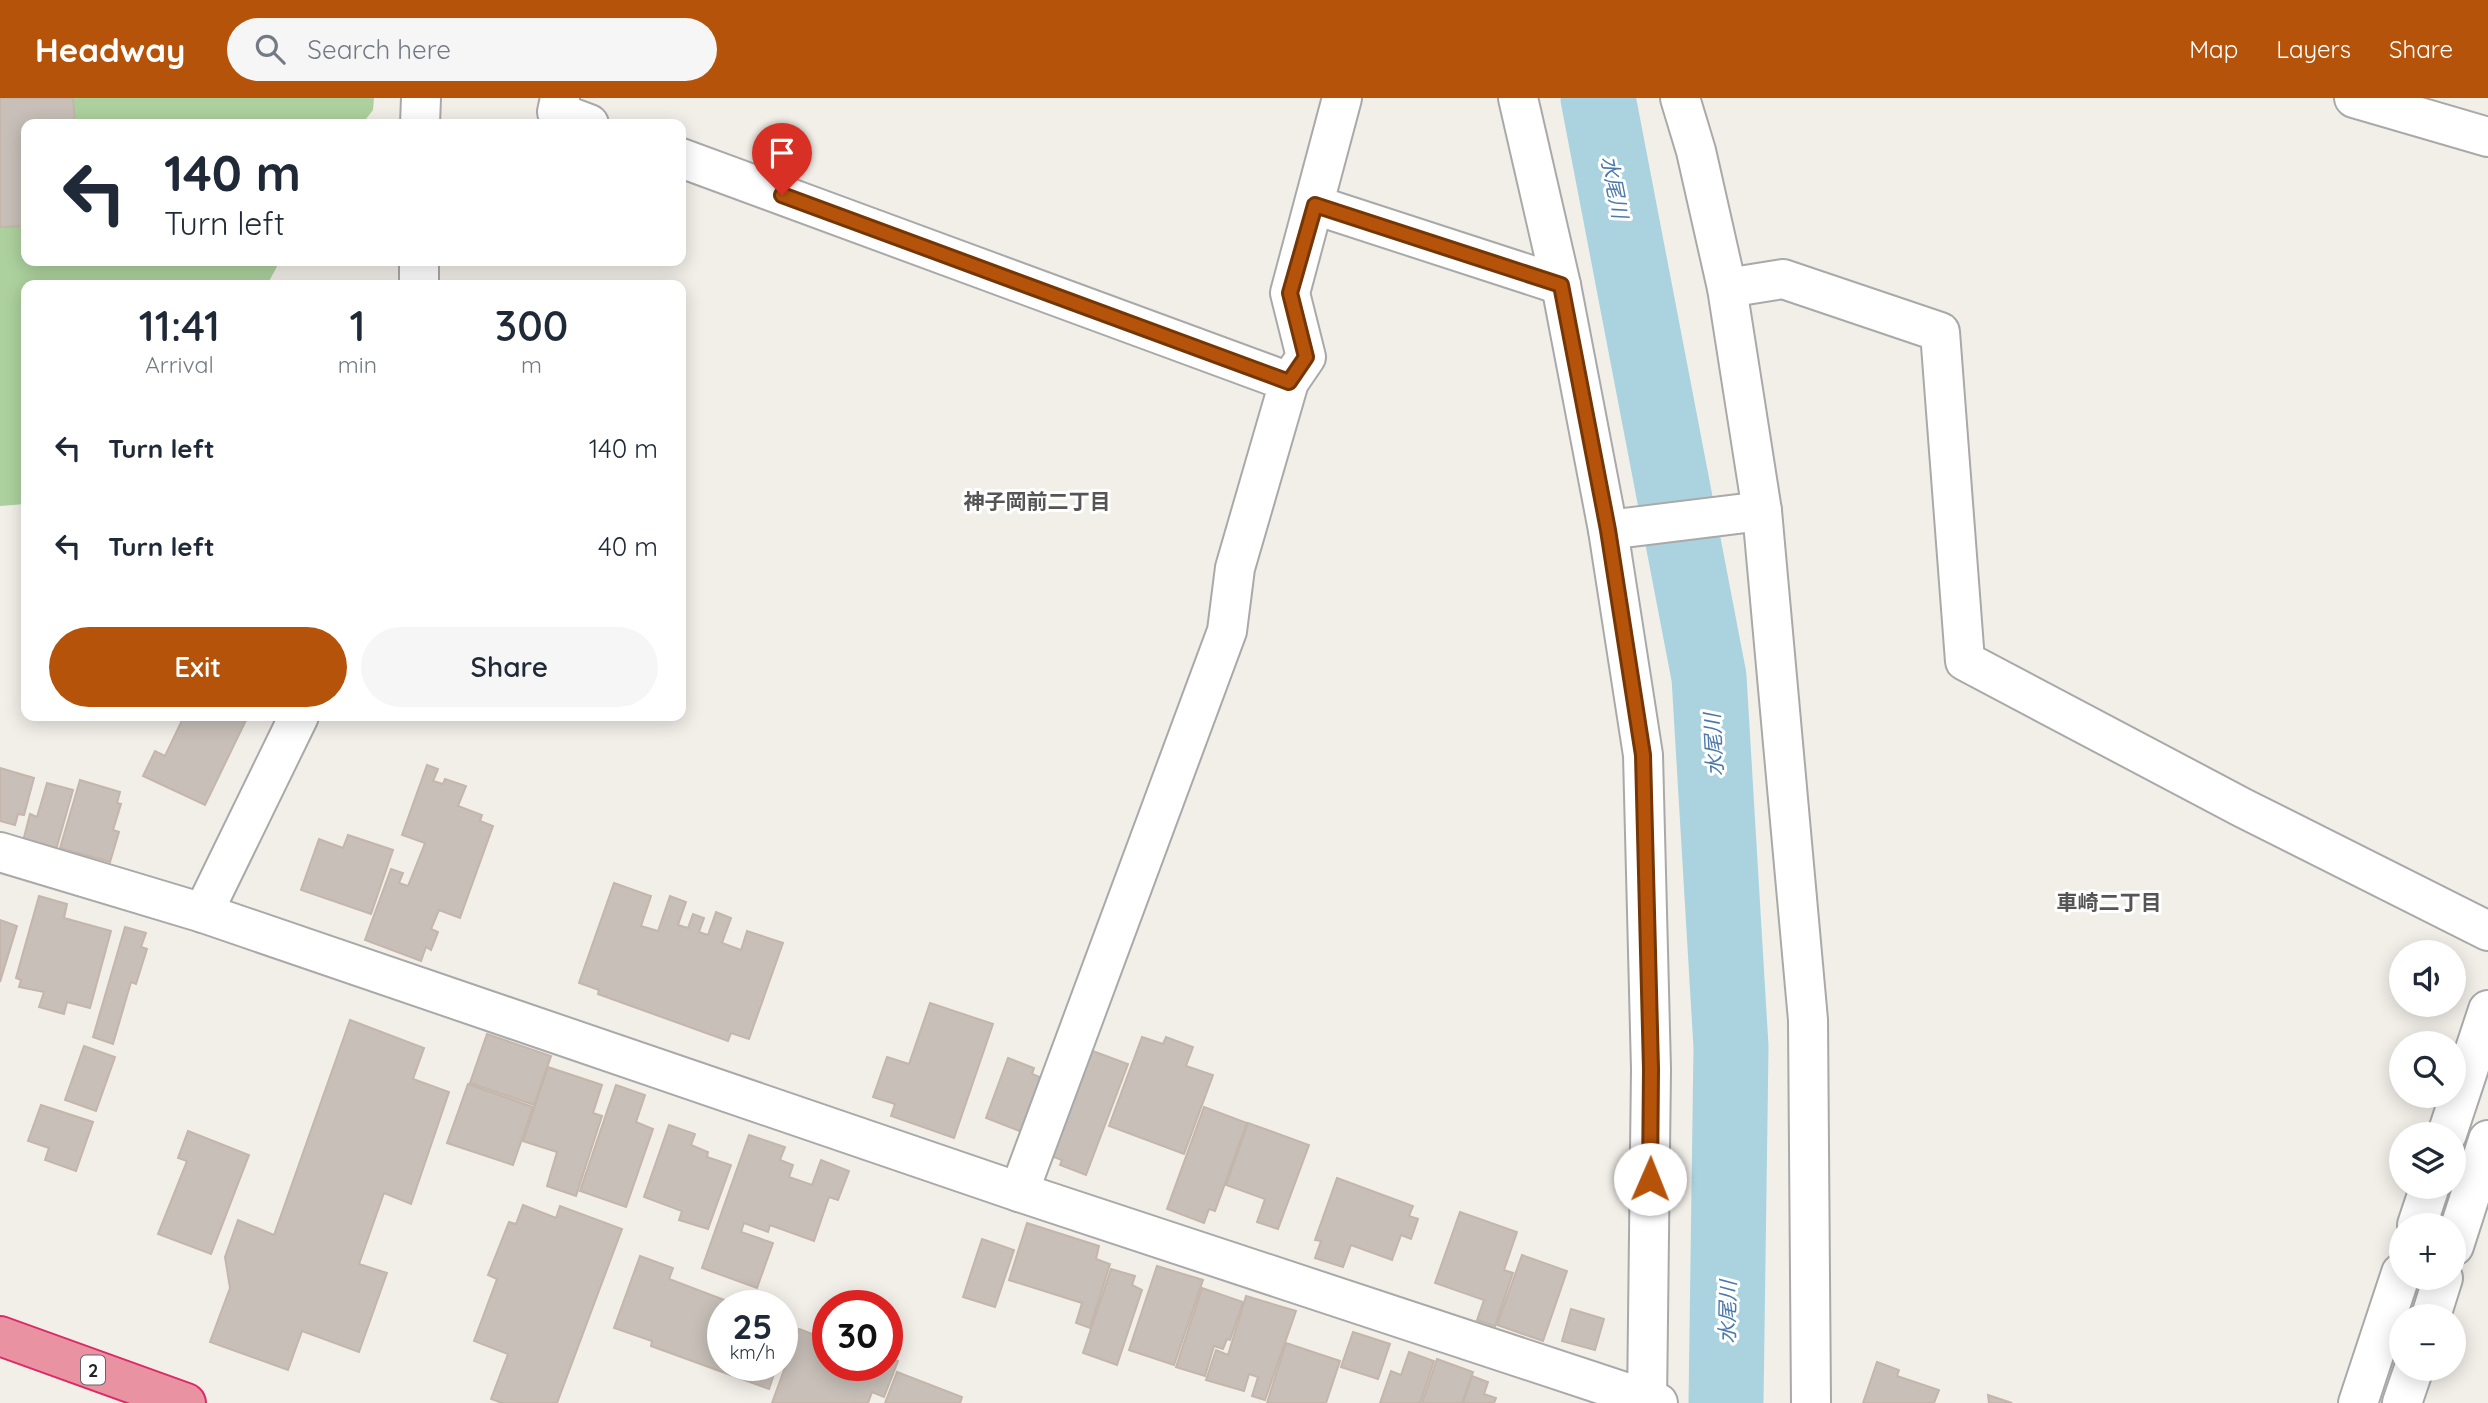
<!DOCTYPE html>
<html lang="en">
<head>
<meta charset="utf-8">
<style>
  body { margin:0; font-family:Quicksand,"Noto Sans JP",sans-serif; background:#f6f6f7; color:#1f2937; height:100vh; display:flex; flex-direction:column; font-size:26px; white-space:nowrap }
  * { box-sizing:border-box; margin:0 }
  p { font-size:23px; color:#747a83 }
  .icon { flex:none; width:38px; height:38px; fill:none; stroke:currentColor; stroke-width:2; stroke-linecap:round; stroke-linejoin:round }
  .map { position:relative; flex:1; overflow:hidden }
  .drawer { position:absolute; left:21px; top:182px; width:665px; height:441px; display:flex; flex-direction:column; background:#fff; border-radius:14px; box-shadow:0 4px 18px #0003 }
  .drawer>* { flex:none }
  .hud { position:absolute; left:21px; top:21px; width:665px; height:147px; border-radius:14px; box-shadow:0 4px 18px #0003; background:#fff; color:#1f2937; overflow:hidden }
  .controls { position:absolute; left:2389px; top:842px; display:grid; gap:14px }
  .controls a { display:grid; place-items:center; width:77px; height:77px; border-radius:50%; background:#fff; box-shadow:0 4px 18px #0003; font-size:35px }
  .speed { position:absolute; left:707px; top:1192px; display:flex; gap:14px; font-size:35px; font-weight:700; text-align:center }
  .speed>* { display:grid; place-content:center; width:91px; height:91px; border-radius:50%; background:#fff; box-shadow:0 4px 18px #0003; line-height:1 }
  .speed small { font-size:18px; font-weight:400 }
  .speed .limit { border:10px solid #d22; background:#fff; color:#111 }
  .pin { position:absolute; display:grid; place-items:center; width:60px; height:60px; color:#fff; margin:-72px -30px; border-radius:50% 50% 50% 0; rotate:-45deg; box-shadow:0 0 7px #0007 }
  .pin .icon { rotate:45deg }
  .me { position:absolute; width:77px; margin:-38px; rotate:1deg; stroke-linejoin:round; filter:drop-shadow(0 0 5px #0008) }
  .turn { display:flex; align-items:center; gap:24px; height:147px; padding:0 28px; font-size:32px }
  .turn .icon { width:91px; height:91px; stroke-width:2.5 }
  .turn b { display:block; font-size:49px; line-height:60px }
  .eta { display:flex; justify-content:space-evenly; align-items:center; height:119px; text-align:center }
  .eta b { font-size:42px; font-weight:600; line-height:49px }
  .cta { display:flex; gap:14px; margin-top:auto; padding:14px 28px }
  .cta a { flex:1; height:80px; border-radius:42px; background:#b45309; color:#fff; font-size:28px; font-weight:600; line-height:80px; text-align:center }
  .cta a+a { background:#f6f6f7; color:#1f2937 }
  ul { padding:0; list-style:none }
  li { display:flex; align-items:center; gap:21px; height:98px; padding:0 28px }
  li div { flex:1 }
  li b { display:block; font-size:26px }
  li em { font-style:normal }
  header { display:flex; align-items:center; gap:42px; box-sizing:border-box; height:98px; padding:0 35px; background:#b45309; color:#fff }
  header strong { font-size:33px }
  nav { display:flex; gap:38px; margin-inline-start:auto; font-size:24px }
  .search { width:490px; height:63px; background:#f6f6f7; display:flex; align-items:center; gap:18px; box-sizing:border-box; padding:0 24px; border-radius:38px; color:#747a83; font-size:26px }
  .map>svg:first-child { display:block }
</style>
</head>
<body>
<header>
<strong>Headway</strong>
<div class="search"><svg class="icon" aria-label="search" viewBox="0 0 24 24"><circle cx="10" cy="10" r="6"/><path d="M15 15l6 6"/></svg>Search here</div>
<nav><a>Map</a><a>Layers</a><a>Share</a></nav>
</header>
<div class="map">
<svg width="2488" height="1305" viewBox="0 0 2488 1305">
  <rect width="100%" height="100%" fill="#f2efe9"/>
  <polygon fill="#add19e" points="0,0 374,0 373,12 362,26 26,26 26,163 280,163 267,187 26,187 26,406 0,408"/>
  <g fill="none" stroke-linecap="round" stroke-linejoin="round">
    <polyline stroke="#aad3df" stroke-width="75" points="1598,0 1709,579 1731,949 1726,1305"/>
  </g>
  <g fill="#c7bfb8" stroke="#c4b6ab" stroke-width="2">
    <polygon points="0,0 73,0 75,26 26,26 26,128 0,129"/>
    <polygon points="184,618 248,618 205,707 143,678 155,653 165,658"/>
    <polygon points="427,667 438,671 433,683 443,686 445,681 466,688 458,708 482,717 480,723 493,728 460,820 439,812 431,831 438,834 431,852 426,849 421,863 365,842 391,771 403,775 399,785 408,788 425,745 402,737"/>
    <polygon points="0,670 34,680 24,717 18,716 15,727 0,723"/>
    <polygon points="80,682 120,694 117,705 121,706 113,732 119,734 110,764 60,750"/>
    <polygon points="47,685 73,692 56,752 23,743 30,716 37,719"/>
    <polygon points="348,737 393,752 371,816 301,792 319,741 343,750"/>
    <polygon points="614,785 651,798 641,828 658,833 670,798 686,804 678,827 688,830 693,816 704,820 699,834 708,837 716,814 731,820 722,845 741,852 747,833 783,845 749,941 731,935 728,943 598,896 599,892 579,885"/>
    <polygon points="39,798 67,806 64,820 111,833 90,910 67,904 64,916 39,909 44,894 19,889 21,882 16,880"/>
    <polygon points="0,822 17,828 0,884"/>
    <polygon points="125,829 146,835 141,849 147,851 136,886 131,884 113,946 93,939"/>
    <polygon points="930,905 993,926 954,1040 891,1018 895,1006 873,999 887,959 909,966"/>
    <polygon points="350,922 424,950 413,981 449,994 411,1106 384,1095 359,1166 387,1175 359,1254 302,1233 288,1272 210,1244 230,1190 225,1159 238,1122 274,1137"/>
    <polygon points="487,936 551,958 534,1007 470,985"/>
    <polygon points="1142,939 1163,946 1166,939 1193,949 1186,968 1213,977 1184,1056 1109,1028"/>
    <polygon points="84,948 115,959 96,1013 65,1002"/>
    <polygon points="1090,952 1128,966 1086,1077 1060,1067 1062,1062 1051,1058"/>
    <polygon points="1008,960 1034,970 1032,976 1042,980 1022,1034 986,1020"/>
    <polygon points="548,969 602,987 593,1015 602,1018 576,1098 547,1088 557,1054 523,1043"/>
    <polygon points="468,986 533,1009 513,1067 447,1045"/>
    <polygon points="616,987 645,997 636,1024 653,1031 626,1109 580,1093"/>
    <polygon points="41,1007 93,1024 76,1073 45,1062 49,1050 28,1043"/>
    <polygon points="1204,1009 1247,1025 1215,1113 1209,1111 1204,1125 1167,1111"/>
    <polygon points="1248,1025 1309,1047 1278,1131 1257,1124 1265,1101 1226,1087"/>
    <polygon points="669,1027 695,1036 691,1047 708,1054 707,1059 731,1067 708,1131 679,1122 682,1113 644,1099"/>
    <polygon points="188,1033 249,1057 211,1156 158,1136 187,1063 178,1060"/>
    <polygon points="749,1037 785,1049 780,1062 793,1067 789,1079 812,1087 821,1062 849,1073 838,1102 829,1099 814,1143 770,1127 768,1134 744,1125 741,1134 773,1145 757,1190 702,1170"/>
    <polygon points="1337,1080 1413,1108 1409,1118 1418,1121 1411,1141 1401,1137 1392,1162 1351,1147 1343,1169 1315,1160 1321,1143 1315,1142"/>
    <polygon points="523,1107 556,1120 560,1108 622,1131 557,1305 502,1305 491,1301 508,1256 474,1243 497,1181 488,1177 509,1124 516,1126"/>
    <polygon points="1460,1114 1517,1134 1504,1172 1513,1175 1495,1228 1477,1222 1484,1202 1435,1185"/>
    <polygon points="1027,1125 1099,1148 1096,1161 1110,1166 1090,1230 1076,1225 1082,1205 1009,1182"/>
    <polygon points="982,1141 1014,1152 995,1209 963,1199"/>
    <polygon points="1522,1157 1567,1173 1543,1243 1497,1227"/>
    <polygon points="640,1158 673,1170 669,1181 740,1208 723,1208 723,1267 777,1267 769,1291 651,1248 652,1243 614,1230"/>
    <polygon points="1157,1168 1203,1182 1174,1267 1129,1252"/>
    <polygon points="1111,1171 1135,1178 1132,1187 1142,1192 1117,1267 1083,1255"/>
    <polygon points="1202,1190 1243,1204 1230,1242 1227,1241 1223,1251 1214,1248 1205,1278 1176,1269"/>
    <polygon points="1246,1198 1296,1213 1265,1302 1252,1298 1258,1279 1249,1276 1244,1293 1206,1282 1216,1252 1228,1257"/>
    <polygon points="1571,1211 1604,1221 1595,1252 1562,1243"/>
    <polygon points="782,1223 791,1226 782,1252"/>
    <polygon points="799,1231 828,1242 828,1267 841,1267 865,1276 868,1267 887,1267 887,1259 898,1263 884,1299 872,1294 868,1305 772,1305"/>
    <polygon points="1353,1234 1390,1246 1378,1281 1341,1269"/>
    <polygon points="1286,1245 1340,1263 1326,1305 1267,1305"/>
    <polygon points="1409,1254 1434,1263 1420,1305 1380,1305 1391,1273 1401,1277"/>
    <polygon points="1437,1261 1473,1274 1462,1305 1422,1305"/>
    <polygon points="1877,1264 1899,1272 1897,1278 1939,1292 1934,1305 1863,1305"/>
    <polygon points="897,1274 962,1299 960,1305 885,1305"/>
    <polygon points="1472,1278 1488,1284 1484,1296 1496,1300 1494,1305 1463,1305"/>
    <polygon points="1988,1297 2012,1305 1989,1305"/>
  </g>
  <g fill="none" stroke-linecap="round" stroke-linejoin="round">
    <g stroke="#a9a9a9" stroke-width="42">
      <g id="minor">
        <polyline points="560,0 557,14 589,26"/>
        <polyline points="1518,0 1561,187 1608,432 1643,657 1651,971 1647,1305"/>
        <polyline points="1680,0 1696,53 1727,190 1762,413 1808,922 1811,1305"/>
        <polyline points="2354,0 2488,39"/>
        <polyline points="420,26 421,0"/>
        <polyline points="681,60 1289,284"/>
        <polyline points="1315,107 1561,187"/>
        <polyline points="419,163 419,187"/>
        <polyline points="1727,190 1783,181 1940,234 1965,563 2243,710 2488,833"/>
        <polyline points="1608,432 1762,413"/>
        <polyline points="0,754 203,815 1019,1094 1658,1305"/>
        <polyline points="203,815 299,618"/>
        <polyline points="2447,1036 2488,912"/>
        <polyline points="1019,1094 1227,533 1235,470 1289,284 1306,259 1290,195 1342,0"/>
        <polyline points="2417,1127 2430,1088"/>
        <polyline points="2454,1148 2488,1042"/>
        <polyline points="2431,1218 2443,1180"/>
        <polyline points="2358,1305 2401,1175"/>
        <polyline points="2402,1305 2414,1270"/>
      </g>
    </g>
    <g stroke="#dc2a67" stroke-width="42">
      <polyline id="highway" points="0,1238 186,1305"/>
    </g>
    <use href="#minor" stroke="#fff" stroke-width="38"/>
    <use href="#highway" stroke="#e892a2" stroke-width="38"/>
  </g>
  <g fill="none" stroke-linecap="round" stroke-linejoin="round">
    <g stroke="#753606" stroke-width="18">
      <polyline id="route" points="782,97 1289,284 1306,259 1290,195 1315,107 1561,187 1608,432 1643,657 1651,971 1650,1081"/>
    </g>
    <use href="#route" stroke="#b45309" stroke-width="12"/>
  </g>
  <g text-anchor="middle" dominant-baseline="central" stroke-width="6" stroke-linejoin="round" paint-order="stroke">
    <rect fill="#fff" stroke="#646464" stroke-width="2" x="81" y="1257.5" width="24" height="29" rx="5"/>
    <g font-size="18" font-weight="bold" fill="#222">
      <text x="93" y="1272">2</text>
    </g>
    <g font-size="21" font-style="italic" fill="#4a7aab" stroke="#fff">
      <text transform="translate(1615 89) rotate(79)">水尾川</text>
      <text transform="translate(1713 647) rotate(-93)">水尾川</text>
      <text transform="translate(1727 1214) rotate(-89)">水尾川</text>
    </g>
    <g font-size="21" font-weight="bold" fill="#555" stroke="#fff">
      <text x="1037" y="403">神子岡前二丁目</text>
      <text x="2109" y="804">車崎二丁目</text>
    </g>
  </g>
</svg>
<div class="controls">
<a><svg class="icon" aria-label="sound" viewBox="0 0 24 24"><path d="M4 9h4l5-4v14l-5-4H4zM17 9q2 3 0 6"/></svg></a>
<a><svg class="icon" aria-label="search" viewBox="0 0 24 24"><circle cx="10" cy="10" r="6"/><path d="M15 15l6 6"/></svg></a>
<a><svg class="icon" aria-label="layers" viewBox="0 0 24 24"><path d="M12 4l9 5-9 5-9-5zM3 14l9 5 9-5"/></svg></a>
<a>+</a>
<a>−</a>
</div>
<div class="speed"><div>25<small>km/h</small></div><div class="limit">30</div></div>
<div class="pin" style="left:782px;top:97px;background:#d93025"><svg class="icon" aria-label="arrive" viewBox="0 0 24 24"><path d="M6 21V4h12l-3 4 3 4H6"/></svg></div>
<svg class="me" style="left:1650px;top:1081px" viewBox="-20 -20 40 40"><circle r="19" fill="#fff"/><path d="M0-13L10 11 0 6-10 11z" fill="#b45309"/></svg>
<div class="hud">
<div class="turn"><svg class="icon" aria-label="left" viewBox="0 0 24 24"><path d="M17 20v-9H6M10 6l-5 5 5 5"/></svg><div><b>140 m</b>Turn left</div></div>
</div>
<section class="drawer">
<div class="eta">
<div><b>11:41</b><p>Arrival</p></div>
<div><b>1</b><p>min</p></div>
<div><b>300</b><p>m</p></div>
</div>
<ul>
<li><svg class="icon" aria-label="left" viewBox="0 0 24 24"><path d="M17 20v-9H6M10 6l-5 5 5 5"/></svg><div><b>Turn left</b></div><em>140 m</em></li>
<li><svg class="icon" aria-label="left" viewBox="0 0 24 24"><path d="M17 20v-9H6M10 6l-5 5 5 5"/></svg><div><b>Turn left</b></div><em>40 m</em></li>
</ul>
<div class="cta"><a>Exit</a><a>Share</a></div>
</section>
</div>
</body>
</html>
